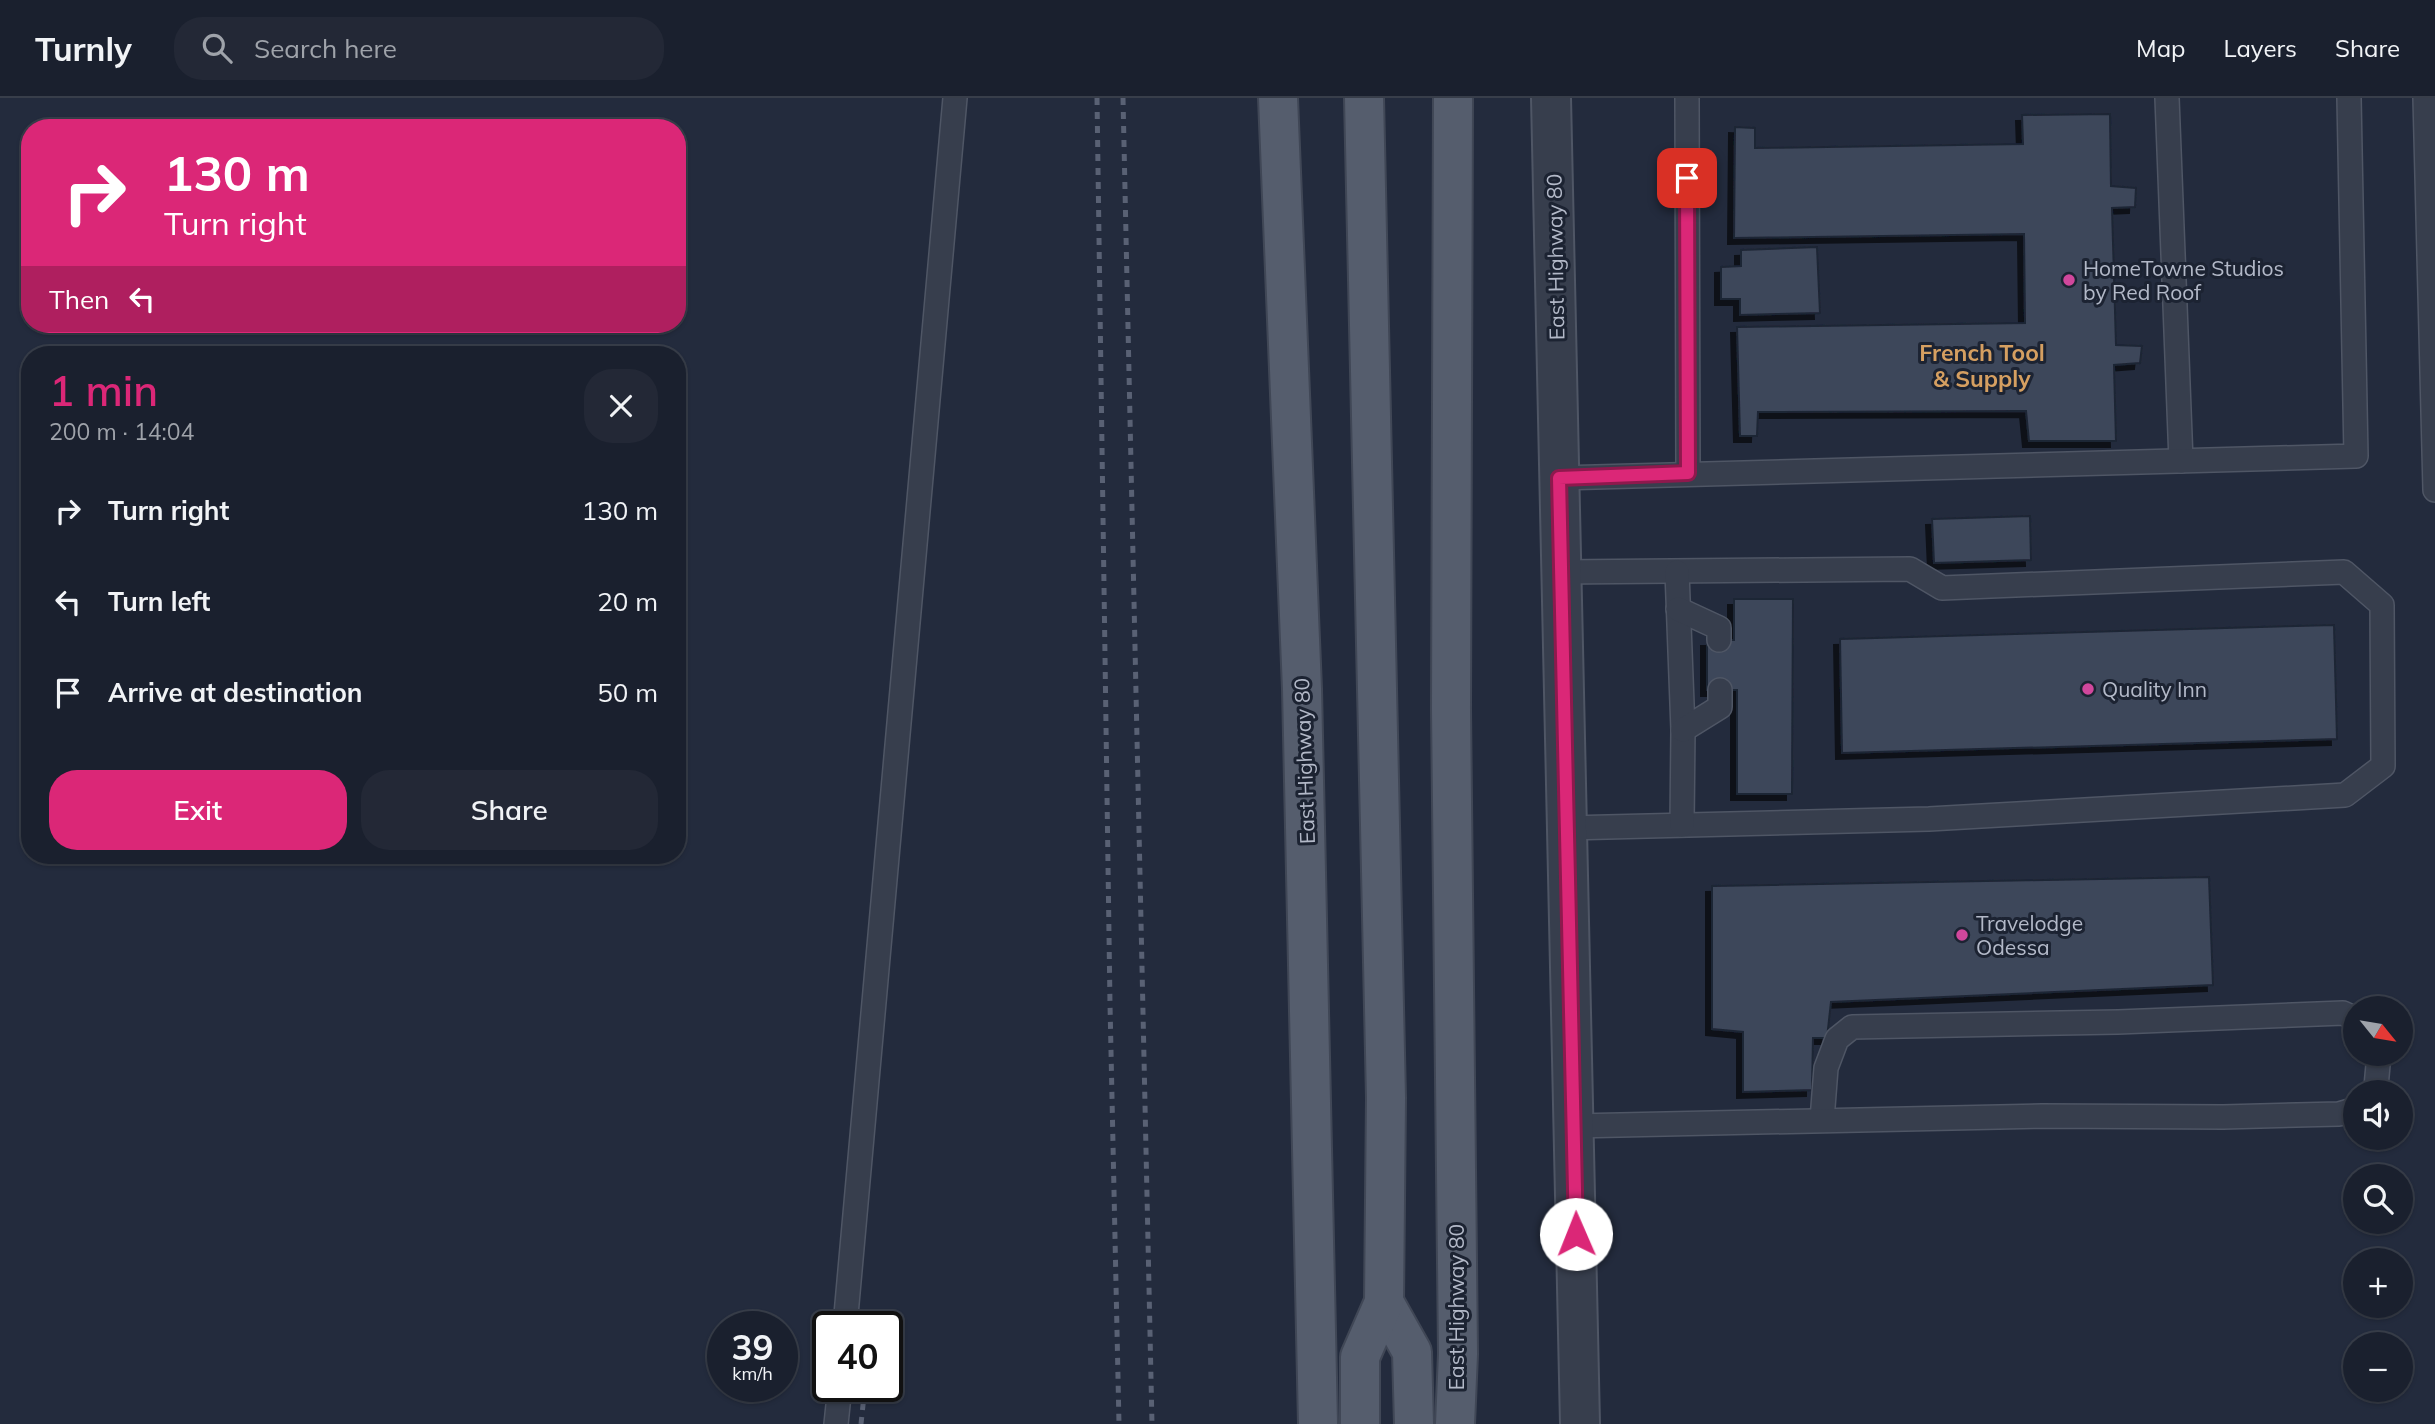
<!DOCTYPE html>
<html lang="en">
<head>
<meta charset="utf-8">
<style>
  body { margin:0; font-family:Mulish,sans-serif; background:#232836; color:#f1f3f6; height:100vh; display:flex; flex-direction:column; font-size:26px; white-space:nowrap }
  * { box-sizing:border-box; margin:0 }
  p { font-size:23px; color:#9fa3aa }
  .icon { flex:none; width:38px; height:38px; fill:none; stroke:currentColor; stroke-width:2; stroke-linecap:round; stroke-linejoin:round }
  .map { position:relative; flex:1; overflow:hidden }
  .drawer { position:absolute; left:21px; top:248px; width:665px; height:518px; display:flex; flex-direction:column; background:#1a202e; border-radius:28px; box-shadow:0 2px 5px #0004,0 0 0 2px #383e4a }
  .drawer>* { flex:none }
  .hud { position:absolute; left:21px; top:21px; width:665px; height:214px; border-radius:28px; box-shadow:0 2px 5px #0004,0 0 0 2px #383e4a; background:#db2777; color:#fff; overflow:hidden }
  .needle { width:46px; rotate:120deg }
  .tools { position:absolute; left:2343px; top:898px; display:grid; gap:14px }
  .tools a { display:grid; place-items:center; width:70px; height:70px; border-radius:50%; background:#1a202e; box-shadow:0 2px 5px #0004,0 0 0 2px #383e4a; font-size:35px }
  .speed { position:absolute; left:707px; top:1213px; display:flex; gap:14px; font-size:35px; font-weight:700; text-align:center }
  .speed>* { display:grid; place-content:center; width:91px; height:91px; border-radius:50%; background:#1a202e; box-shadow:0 2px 5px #0004,0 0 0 2px #383e4a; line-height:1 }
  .speed small { font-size:18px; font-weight:400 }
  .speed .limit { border:4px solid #111; border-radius:10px; background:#fff; color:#111 }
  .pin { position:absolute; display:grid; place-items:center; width:60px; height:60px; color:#fff; margin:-30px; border-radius:14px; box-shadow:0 4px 10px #0006 }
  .me { position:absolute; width:77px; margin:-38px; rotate:359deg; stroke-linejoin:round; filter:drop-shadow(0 0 5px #0008) }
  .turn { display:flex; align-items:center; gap:24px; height:147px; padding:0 28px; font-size:32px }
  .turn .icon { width:91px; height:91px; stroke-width:2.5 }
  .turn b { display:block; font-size:49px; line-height:60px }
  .then { display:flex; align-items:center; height:66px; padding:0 28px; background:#0003; gap:14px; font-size:26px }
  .round { display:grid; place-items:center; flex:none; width:74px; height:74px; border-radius:28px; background:#232836 }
  .headline { display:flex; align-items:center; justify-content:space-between; height:119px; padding:0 28px }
  h1 { font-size:42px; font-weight:600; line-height:52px; color:#db2777 }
  .action { display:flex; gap:14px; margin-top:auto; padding:14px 28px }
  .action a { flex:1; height:80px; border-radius:28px; background:#db2777; color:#fff; font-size:28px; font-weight:600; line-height:80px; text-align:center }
  .action a+a { background:#232836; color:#f1f3f6 }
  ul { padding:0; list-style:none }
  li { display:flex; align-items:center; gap:21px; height:91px; padding:0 28px }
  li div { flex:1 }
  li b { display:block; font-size:26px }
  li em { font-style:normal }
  header { display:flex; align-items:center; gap:42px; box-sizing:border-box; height:98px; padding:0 35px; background:#1a202e; border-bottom:2px solid #383e4a }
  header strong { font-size:33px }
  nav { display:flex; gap:38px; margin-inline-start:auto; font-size:24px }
  .search { width:490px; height:63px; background:#232836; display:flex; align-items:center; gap:18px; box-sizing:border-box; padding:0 24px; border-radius:28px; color:#9fa3aa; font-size:26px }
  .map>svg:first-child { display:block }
</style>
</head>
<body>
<header>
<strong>Turnly</strong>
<div class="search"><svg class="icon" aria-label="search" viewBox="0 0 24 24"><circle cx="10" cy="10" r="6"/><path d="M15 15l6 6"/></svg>Search here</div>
<nav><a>Map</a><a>Layers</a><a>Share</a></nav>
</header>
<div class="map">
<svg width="2435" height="1326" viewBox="0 0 2435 1326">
  <defs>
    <filter id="shadow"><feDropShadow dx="-6" dy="6" stdDeviation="0" flood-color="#0009"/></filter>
  </defs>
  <rect width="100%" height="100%" fill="#232b3d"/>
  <g fill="#3d465a" stroke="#1e2534" stroke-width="2" filter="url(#shadow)">
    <polygon points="2110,16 2111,88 2136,90 2135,109 2112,110 2116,247 2142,248 2140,265 2114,267 2116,343 2029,343 2026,313 1758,314 1757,338 1740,338 1737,229 2025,225 2024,136 1734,140 1735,29 1755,30 1755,50 2023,46 2022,17"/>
    <polygon points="1817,149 1820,215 1740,217 1740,201 1721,201 1721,169 1741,168 1741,152"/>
    <polygon points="2030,418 2031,462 1934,465 1932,421"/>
    <polygon points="1734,501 1793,501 1792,696 1737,696 1737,592 1707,592 1707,542 1734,542"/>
    <polygon points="2334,527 2337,641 1842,655 1840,541"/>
    <polygon points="2209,779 2213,887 1831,904 1827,940 1813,940 1812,992 1743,994 1743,934 1712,931 1712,788"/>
  </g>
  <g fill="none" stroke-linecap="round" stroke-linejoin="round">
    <g stroke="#4f5665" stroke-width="26">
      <g id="service">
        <polyline points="1687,0 1688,375"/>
        <polyline points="2167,0 2181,363"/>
        <polyline points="2425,0 2435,392"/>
        <polyline points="1559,380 2356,358 2349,0"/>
        <polyline points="1562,474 1910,471 1942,490 2344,474 2382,507 2383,668 2345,697 1929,721 1567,730"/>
        <polyline points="1677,474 1683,632 1682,727"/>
        <polyline points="1678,511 1719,530 1719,542"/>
        <polyline points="1683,632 1720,609 1720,592"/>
        <polyline points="2373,994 2376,989 2379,956"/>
        <polyline points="1822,1022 1826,970 1837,941 1852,929 2118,924 2343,915 2356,921"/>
        <polyline points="1574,1028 2042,1018 2223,1019 2339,1016 2356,1011"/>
        <polyline points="845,1228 955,0"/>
        <polyline points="836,1326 840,1288"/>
      </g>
    </g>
    <g stroke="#4f5665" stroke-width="42">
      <polyline id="tertiary" points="1551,0 1580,1326"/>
    </g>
    <g stroke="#404756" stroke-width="42">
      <g id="primary">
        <polyline points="1278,0 1302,591 1318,1326"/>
        <polyline points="1453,0 1451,611 1458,1256 1455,1326"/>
        <polyline points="1384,1204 1412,1254 1414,1326"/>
        <polyline points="1360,1326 1360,1259 1384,1204 1386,1000 1364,0"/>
      </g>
    </g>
    <use href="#service" stroke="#373e4d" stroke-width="23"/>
    <use href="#tertiary" stroke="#373e4d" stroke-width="38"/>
    <use href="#primary" stroke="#555d6d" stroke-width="38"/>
    <g stroke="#596174" stroke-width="5" stroke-dasharray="7 7" stroke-linecap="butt">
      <polyline points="1097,0 1110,906 1119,1326"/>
      <polyline points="1123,0 1152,1326"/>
      <polyline points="861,1326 865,1288"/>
    </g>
  </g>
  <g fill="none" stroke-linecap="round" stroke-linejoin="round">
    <g stroke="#8e194d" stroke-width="18">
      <polyline id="route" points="1576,1136 1559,380 1688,375 1687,80"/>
    </g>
    <use href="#route" stroke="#db2777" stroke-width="12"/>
  </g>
  <g fill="#d1479c" stroke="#1c2332" stroke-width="2.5">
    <circle cx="2069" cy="182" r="7"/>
    <circle cx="2088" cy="591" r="7"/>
    <circle cx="1962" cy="837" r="7"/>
  </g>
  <g text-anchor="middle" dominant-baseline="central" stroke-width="6" stroke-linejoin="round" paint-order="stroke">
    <g font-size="21" fill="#b3b9c8" stroke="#1c2332">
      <text transform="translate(1555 159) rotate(-91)">East Highway 80</text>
      <text transform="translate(1304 663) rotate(-92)">East Highway 80</text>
      <text transform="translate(1456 1209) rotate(-90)">East Highway 80</text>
    </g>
    <g font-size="21" fill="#b3b9c8" stroke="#1c2332" text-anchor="start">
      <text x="2083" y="170">HomeTowne Studios<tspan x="2083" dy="24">by Red Roof</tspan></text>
      <text x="2102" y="591">Quality Inn</text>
      <text x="1976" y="825">Travelodge<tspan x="1976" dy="24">Odessa</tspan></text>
    </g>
    <g font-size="23" font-weight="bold" fill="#d59f61" stroke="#1c2332">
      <text x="1982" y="254">French Tool<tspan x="1982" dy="26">&amp; Supply</tspan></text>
    </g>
  </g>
</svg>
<div class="tools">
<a><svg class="needle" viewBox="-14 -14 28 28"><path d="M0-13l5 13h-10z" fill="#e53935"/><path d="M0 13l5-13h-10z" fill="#9fa3aa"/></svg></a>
<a><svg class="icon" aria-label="sound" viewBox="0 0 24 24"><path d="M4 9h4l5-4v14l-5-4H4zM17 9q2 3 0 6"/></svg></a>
<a><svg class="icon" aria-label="search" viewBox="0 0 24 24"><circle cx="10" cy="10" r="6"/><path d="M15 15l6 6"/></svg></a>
<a>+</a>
<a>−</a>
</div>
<div class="speed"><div>39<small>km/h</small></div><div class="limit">40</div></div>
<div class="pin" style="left:1687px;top:80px;background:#d93025"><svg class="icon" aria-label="arrive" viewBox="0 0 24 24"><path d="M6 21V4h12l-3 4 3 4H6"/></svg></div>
<svg class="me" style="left:1576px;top:1136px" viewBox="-20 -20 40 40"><circle r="19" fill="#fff"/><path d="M0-13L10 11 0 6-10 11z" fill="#db2777"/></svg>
<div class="hud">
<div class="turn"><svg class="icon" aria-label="right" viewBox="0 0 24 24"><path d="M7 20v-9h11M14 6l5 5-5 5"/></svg><div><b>130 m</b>Turn right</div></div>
<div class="then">Then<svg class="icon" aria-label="left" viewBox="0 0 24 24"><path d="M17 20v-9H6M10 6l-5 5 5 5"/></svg></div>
</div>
<section class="drawer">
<div class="headline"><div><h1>1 min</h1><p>200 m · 14:04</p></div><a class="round"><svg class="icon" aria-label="close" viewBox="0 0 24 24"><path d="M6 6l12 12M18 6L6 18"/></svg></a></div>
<ul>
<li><svg class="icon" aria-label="right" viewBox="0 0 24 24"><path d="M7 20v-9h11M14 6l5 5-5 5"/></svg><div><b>Turn right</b></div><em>130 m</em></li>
<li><svg class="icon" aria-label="left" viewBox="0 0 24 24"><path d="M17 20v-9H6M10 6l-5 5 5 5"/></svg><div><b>Turn left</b></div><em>20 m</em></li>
<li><svg class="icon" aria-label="arrive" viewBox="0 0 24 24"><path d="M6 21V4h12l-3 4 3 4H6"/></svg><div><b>Arrive at destination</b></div><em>50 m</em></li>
</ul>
<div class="action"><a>Exit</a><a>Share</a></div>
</section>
</div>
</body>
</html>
